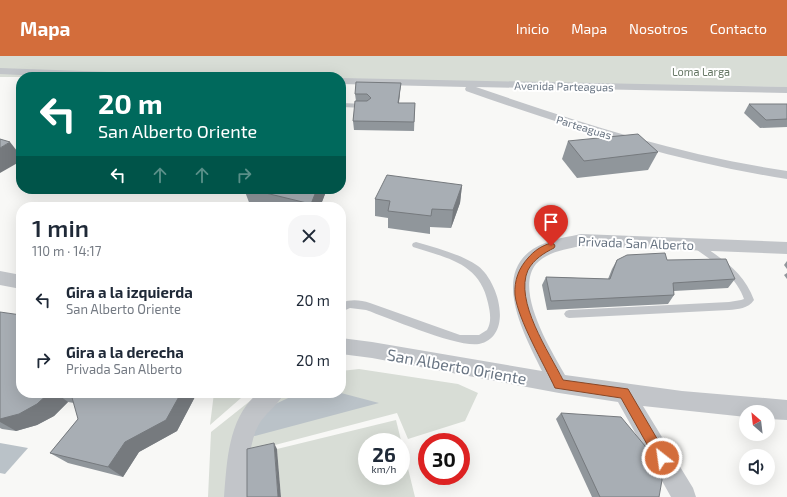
<!DOCTYPE html>
<html lang="es">
<head>
<meta charset="utf-8">
<style>
  body { margin:0; font-family:"Exo 2",sans-serif; background:#f6f6f7; color:#1f2937; height:100vh; display:flex; flex-direction:column; font-size:15px; white-space:nowrap }
  * { box-sizing:border-box; margin:0 }
  p { font-size:13px; color:#747a83 }
  .icon { flex:none; width:22px; height:22px; fill:none; stroke:currentColor; stroke-width:2; stroke-linecap:round; stroke-linejoin:round }
  .map { position:relative; flex:1; overflow:hidden }
  .drawer { position:absolute; left:16px; top:146px; width:330px; height:196px; display:flex; flex-direction:column; background:#fff; border-radius:16px; box-shadow:0 4px 16px #0002 }
  .drawer>* { flex:none }
  .guide { position:absolute; left:16px; top:16px; width:330px; height:122px; border-radius:16px; box-shadow:0 4px 16px #0002; background:#00695c; color:#fff; overflow:hidden }
  .needle { width:26px; rotate:332deg }
  .tools { position:absolute; left:739px; top:349px; display:grid; gap:8px }
  .tools a { display:grid; place-items:center; width:36px; height:36px; border-radius:50%; background:#fff; box-shadow:0 4px 16px #0002; font-size:20px }
  .speed { position:absolute; left:358px; top:377px; display:flex; gap:8px; font-size:20px; font-weight:700; text-align:center }
  .speed>* { display:grid; place-content:center; width:52px; height:52px; border-radius:50%; background:#fff; box-shadow:0 4px 16px #0002; line-height:1 }
  .speed small { font-size:10px; font-weight:400 }
  .speed .limit { border:6px solid #d22; background:#fff; color:#111 }
  .pin { position:absolute; display:grid; place-items:center; width:34px; height:34px; color:#fff; margin:-41px -17px; border-radius:50% 50% 50% 0; rotate:-45deg; box-shadow:0 0 4px #0007 }
  .pin .icon { rotate:45deg }
  .me { position:absolute; width:44px; margin:-22px; rotate:330deg; stroke-linejoin:round; filter:drop-shadow(0 0 3px #0008) }
  .turn { display:flex; align-items:center; gap:14px; height:84px; padding:0 16px; font-size:18px }
  .turn .icon { width:52px; height:52px; stroke-width:2.5 }
  .turn b { display:block; font-size:28px; line-height:34px }
  .lanes { display:flex; align-items:center; height:38px; padding:0 16px; background:#0003; justify-content:center; gap:20px; direction:ltr }
  .lanes .off { opacity:.35 }
  .round { display:grid; place-items:center; flex:none; width:42px; height:42px; border-radius:16px; background:#f6f6f7 }
  .headline { display:flex; align-items:center; justify-content:space-between; height:68px; padding:0 16px }
  h1 { font-size:24px; font-weight:600; line-height:30px }
  ul { padding:0; list-style:none }
  li { display:flex; align-items:center; gap:12px; height:60px; padding:0 16px }
  li div { flex:1 }
  li b { display:block; font-size:15px }
  li em { font-style:normal }
  header { display:flex; align-items:center; gap:24px; box-sizing:border-box; height:56px; padding:0 20px; background:#d36d3b; color:#fff }
  header strong { font-size:19px }
  nav { display:flex; gap:22px; margin-inline-start:auto; font-size:14px }
  .map>svg:first-child { display:block }
</style>
</head>
<body>
<header>
<strong>Mapa</strong>
<nav><a>Inicio</a><a>Mapa</a><a>Nosotros</a><a>Contacto</a></nav>
</header>
<div class="map">
<svg width="787" height="441" viewBox="0 0 787 441">
  <rect width="100%" height="100%" fill="#f8f8f6"/>
  <g fill="#d8ddd6" fill-rule="evenodd">
    <polygon points="0,0 787,0 787,31 341,27 341,21 0,21"/>
    <polygon points="359,313 458,328 478,337 465,365 408,383 397,357 244,397 244,441 208,441 211,376 250,345 268,337 341,337 341,315"/>
    <polygon points="214,337 250,337 241,342 210,369"/>
    <path d="M396,364L415,441H281L277,393ZM367,386H401V420H367Z"/>
  </g>
  <g fill="#bac2c8">
    <polygon points="299,337 341,337 379,347 247,382 258,356"/>
    <polygon points="0,387 28,392 5,418 0,417"/>
  </g>
  <g fill="none" stroke-linecap="round" stroke-linejoin="round">
    <g fill="#c2c5c9" fill-rule="evenodd">
      <polygon points="341,47 366,48 369,50 366,52 341,51"/>
      <path d="M416,186C436,192 461,198 478,210C499,226 514,280 479,288C458,292 389,262 366,254L350,252L341,256V247C351,243 360,244 370,247L460,279H479L487,274C492,266 490,256 488,247C480,207 447,202 413,191L412,189L413,187Z"/>
      <path d="M696,186C702,188 707,192 712,196C731,209 746,222 754,244C748,253 738,253 729,254L569,262L566,261L564,258L566,255L569,254L729,246L741,244L744,243C736,219 712,205 693,191L692,189Z"/>
    </g>
    <g fill="#c2c5c9" fill-rule="evenodd">
      <polygon points="0,12 165,18 170,21 63,21 0,18"/>
      <path d="M341,22L787,31V37L476,31C578,66 680,99 787,115V123C676,106 572,72 466,35L465,33L466,31L341,28Z"/>
      <path d="M581,178L787,186V198L581,190C566,193 547,196 536,208C514,235 551,294 565,319L682,335L787,344V364L768,363V356H746V361L643,350L693,432L696,441H671L618,346L559,337L372,302L341,298V282L372,286L542,315C523,276 486,210 545,187C556,182 569,181 581,178Z"/>
      <polygon points="0,215 21,219 21,233 0,229"/>
      <path d="M258,337H284C279,348 268,355 261,365C247,386 249,417 248,441H224C227,405 228,362 258,337Z"/>
    </g>
  </g>
  <g fill="#90969b">
    <polygon points="401,27 400,35 399,47 415,47 414,75 354,74 353,65 356,45 355,38"/>
    <polygon points="749,48 787,48 787,71 760,72 744,57"/>
    <polygon points="568,85 658,96 648,114 577,122 562,103"/>
    <polygon points="462,129 460,147 451,172 430,171 430,178 388,172 388,162 375,160 375,143"/>
    <polygon points="244,133 327,133 320,151 256,151 250,149"/>
    <polygon points="617,204 667,204 735,223 728,232 674,235 674,239 668,248 547,254 542,229 546,221 608,223 612,213"/>
    <polygon points="787,205 787,213 784,209"/>
    <polygon points="787,217 787,223 784,219"/>
    <polygon points="0,256 21,337 197,337 177,375 139,396 123,421 68,407 50,397 78,363 74,347 68,346 54,360 37,369 16,375 2,373 0,372"/>
    <polygon points="561,357 659,441 592,441 556,363"/>
  </g>
  <g fill="#767a7e">
    <polygon points="401,27 400,35 398,55 398,47"/>
    <polygon points="10,86 21,100 21,105 0,117 0,92"/>
    <polygon points="462,129 460,147 451,172 453,154"/>
    <polygon points="317,133 327,133 320,151 311,151 311,148"/>
    <polygon points="49,337 56,337 68,346 54,360 37,369 16,375 0,366 0,363"/>
    <polygon points="181,337 197,337 177,375 139,396 123,421 108,411 125,386"/>
    <polygon points="274,387 277,393 281,441 278,441"/>
  </g>
  <g fill="#a8aeb4" stroke="#767a7e">
    <polygon points="356,26 401,27 398,47 415,47 414,66 353,65 355,45 367,45 371,42 367,38 355,38"/>
    <polygon points="749,48 787,48 787,63 766,64"/>
    <polygon points="638,78 658,96 584,105 568,85"/>
    <polygon points="0,83 10,86 0,92"/>
    <polygon points="387,119 462,129 453,154 432,153 431,160 388,155 390,145 375,143"/>
    <polygon points="249,133 317,133 311,148"/>
    <polygon points="665,197 667,204 726,203 735,223 673,227 674,239 551,245 546,221 610,223 617,204 627,199"/>
    <polygon points="0,256 21,259 21,337 49,337 37,348 19,358 0,363"/>
    <polygon points="65,337 181,337 166,364 125,386 108,411 50,397 78,363 71,338"/>
    <polygon points="561,357 621,361 660,408 662,424 659,441 600,441"/>
    <polygon points="274,387 278,441 247,441 247,393"/>
  </g>
  <path fill="#d36d3b" stroke="#894726" d="M551,187L554,188L555,190L554,192C544,197 534,203 528,214C514,245 549,296 563,324L628,333L666,398L668,402L666,406L662,408L657,406L621,342L555,332C544,308 518,264 515,239C514,224 519,212 528,202C534,195 541,190 551,187Z"/>
  <g text-anchor="middle" dominant-baseline="central" stroke-width="4" stroke-linejoin="round" paint-order="stroke">
    <g font-size="11" fill="#667765" stroke="#fff">
      <text x="701" y="15">Loma Larga</text>
    </g>
    <g font-size="11" fill="#6a7684" stroke="#fff">
      <text transform="translate(564 30) rotate(1)">Avenida Parteaguas</text>
      <text transform="translate(584 71) rotate(17)">Parteaguas</text>
    </g>
    <g font-size="13" fill="#6a7684" stroke="#fff">
      <text transform="translate(636 187) rotate(2)">Privada San Alberto</text>
    </g>
    <g font-size="16" fill="#6a7684" stroke="#fff">
      <text transform="translate(457 310) rotate(10)">San Alberto Oriente</text>
    </g>
  </g>
</svg>
<div class="tools">
<a><svg class="needle" viewBox="-14 -14 28 28"><path d="M0-13l5 13h-10z" fill="#e53935"/><path d="M0 13l5-13h-10z" fill="#747a83"/></svg></a>
<a><svg class="icon" aria-label="sound" viewBox="0 0 24 24"><path d="M4 9h4l5-4v14l-5-4H4zM17 9q2 3 0 6"/></svg></a>
</div>
<div class="speed"><div>26<small>km/h</small></div><div class="limit">30</div></div>
<div class="pin" style="left:551px;top:190px;background:#d93025"><svg class="icon" aria-label="arrive" viewBox="0 0 24 24"><path d="M6 21V4h12l-3 4 3 4H6"/></svg></div>
<svg class="me" style="left:662px;top:402px" viewBox="-20 -20 40 40"><circle r="17" fill="#d36d3b" stroke="#fff" stroke-width="3"/><path d="M0-11L8 9 0 5-8 9z" fill="#fff"/></svg>
<div class="guide">
<div class="turn"><svg class="icon" aria-label="left" viewBox="0 0 24 24"><path d="M17 20v-9H6M10 6l-5 5 5 5"/></svg><div><b>20 m</b>San Alberto Oriente</div></div>
<div class="lanes"><svg class="icon" aria-label="left" viewBox="0 0 24 24"><path d="M17 20v-9H6M10 6l-5 5 5 5"/></svg><svg class="icon off" aria-label="ahead" viewBox="0 0 24 24"><path d="M12 20V5M6 11l6-6 6 6"/></svg><svg class="icon off" aria-label="ahead" viewBox="0 0 24 24"><path d="M12 20V5M6 11l6-6 6 6"/></svg><svg class="icon off" aria-label="right" viewBox="0 0 24 24"><path d="M7 20v-9h11M14 6l5 5-5 5"/></svg></div>
</div>
<section class="drawer">
<div class="headline"><div><h1>1 min</h1><p>110 m · 14:17</p></div><a class="round"><svg class="icon" aria-label="close" viewBox="0 0 24 24"><path d="M6 6l12 12M18 6L6 18"/></svg></a></div>
<ul>
<li><svg class="icon" aria-label="left" viewBox="0 0 24 24"><path d="M17 20v-9H6M10 6l-5 5 5 5"/></svg><div><b>Gira a la izquierda</b><p>San Alberto Oriente</p></div><em>20 m</em></li>
<li><svg class="icon" aria-label="right" viewBox="0 0 24 24"><path d="M7 20v-9h11M14 6l5 5-5 5"/></svg><div><b>Gira a la derecha</b><p>Privada San Alberto</p></div><em>20 m</em></li>
</ul>
</section>
</div>
</body>
</html>
